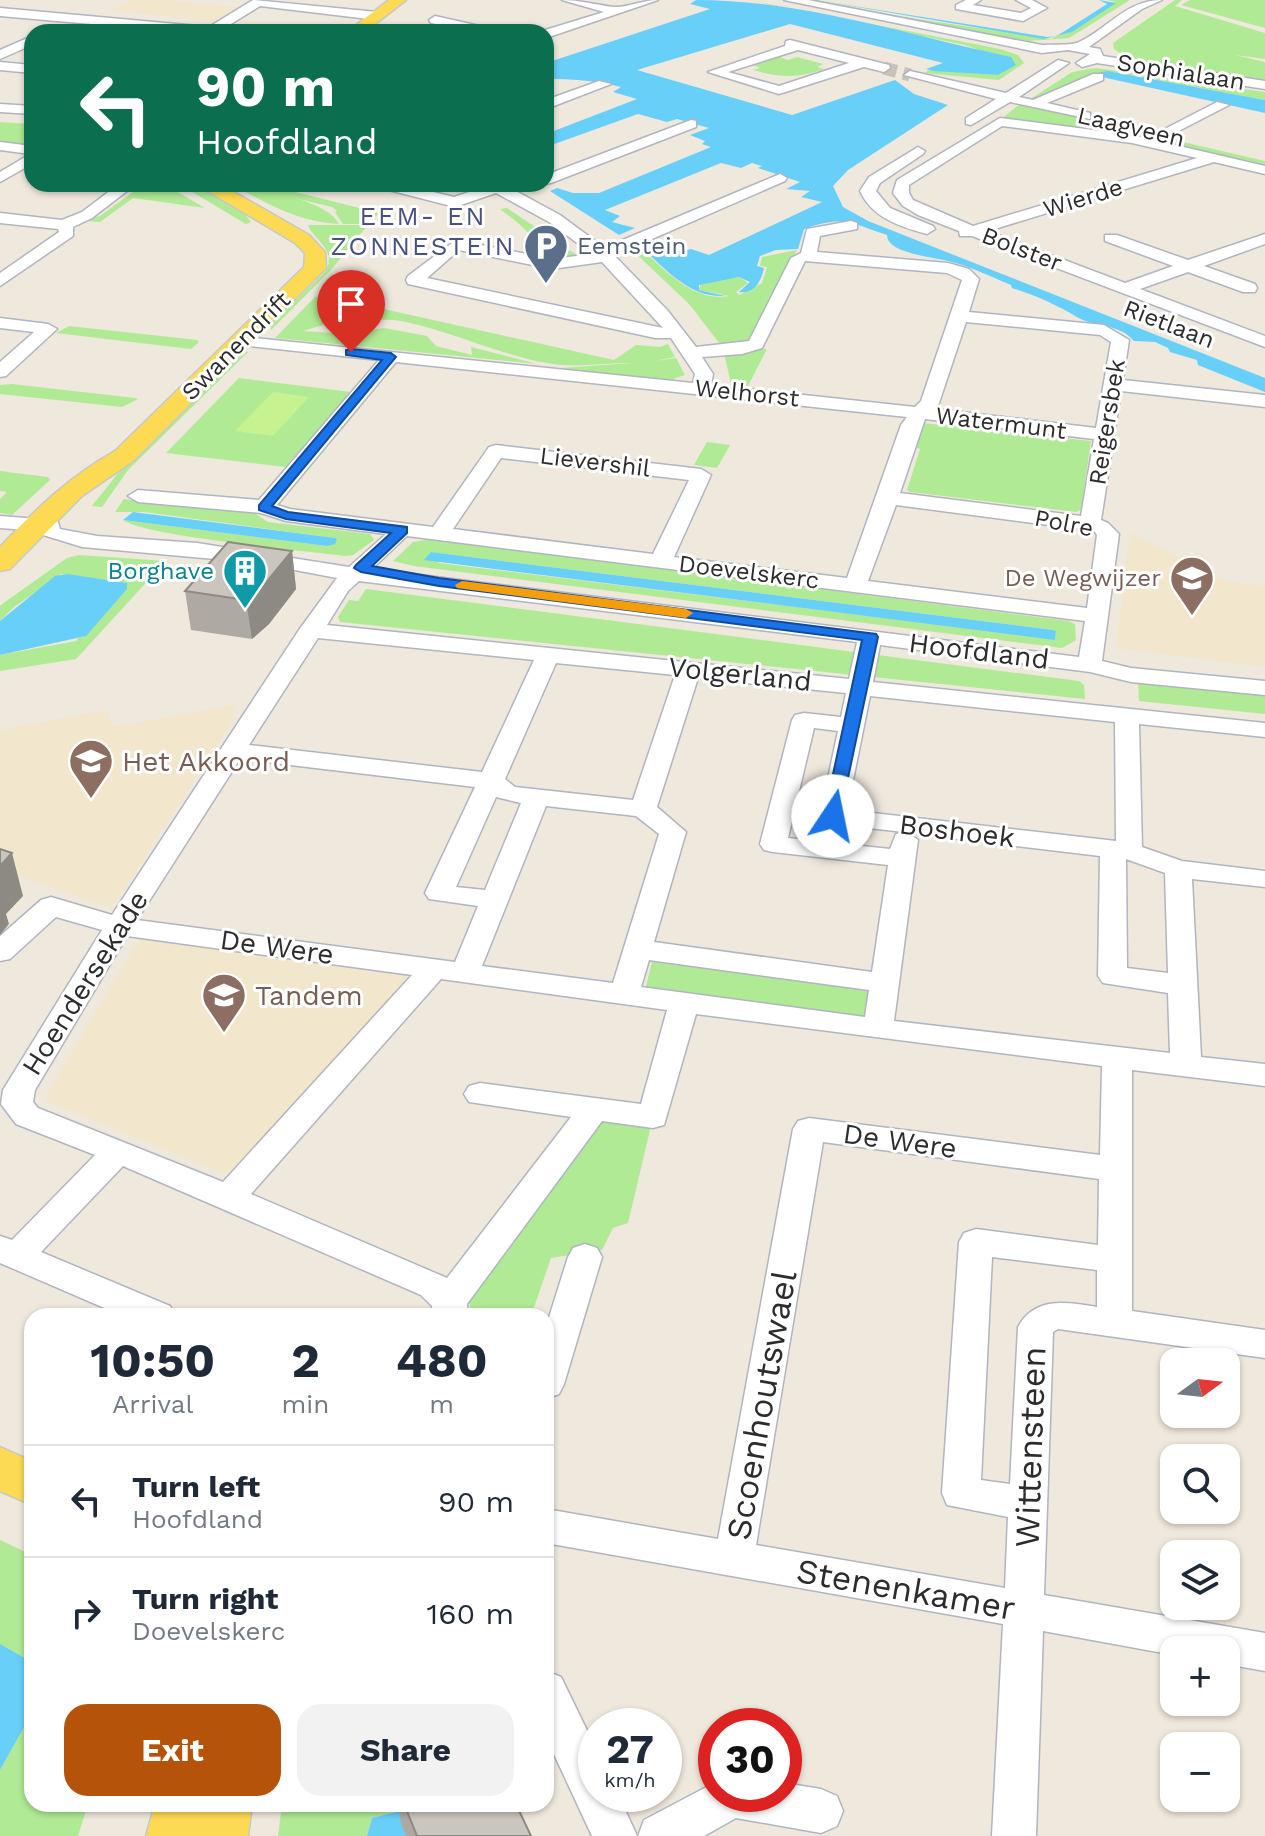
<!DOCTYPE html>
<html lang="en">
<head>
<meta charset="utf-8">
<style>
  body { margin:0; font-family:"Work Sans",sans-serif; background:#f2f2f3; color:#1f2937; height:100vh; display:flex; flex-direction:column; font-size:30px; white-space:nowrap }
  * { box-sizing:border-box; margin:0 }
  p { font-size:26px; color:#747a83 }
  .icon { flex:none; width:44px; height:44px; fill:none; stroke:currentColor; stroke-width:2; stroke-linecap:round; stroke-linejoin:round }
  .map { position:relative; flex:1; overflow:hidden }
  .details { position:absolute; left:24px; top:1308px; width:530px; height:504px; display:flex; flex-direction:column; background:#fff; border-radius:24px; box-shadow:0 2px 6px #0004 }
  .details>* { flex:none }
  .hud { position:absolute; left:24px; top:24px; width:530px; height:168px; border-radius:24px; box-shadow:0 2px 6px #0004; background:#0b6e4f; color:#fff; overflow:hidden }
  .needle { width:52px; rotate:75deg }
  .fabs { position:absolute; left:1160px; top:1348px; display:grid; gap:16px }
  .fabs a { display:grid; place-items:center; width:80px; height:80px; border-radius:16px; background:#fff; box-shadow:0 2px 6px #0004; font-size:40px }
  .speed { position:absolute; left:578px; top:1708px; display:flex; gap:16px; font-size:40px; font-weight:700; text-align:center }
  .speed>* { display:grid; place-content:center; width:104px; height:104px; border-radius:50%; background:#fff; box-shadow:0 2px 6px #0004; line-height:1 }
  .speed small { font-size:20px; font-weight:400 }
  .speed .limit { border:12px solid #d22; background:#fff; color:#111 }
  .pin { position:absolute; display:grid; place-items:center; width:68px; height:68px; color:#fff; margin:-82px -34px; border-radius:50% 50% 50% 0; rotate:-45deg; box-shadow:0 0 8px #0007 }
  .pin .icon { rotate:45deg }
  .me { position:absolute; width:88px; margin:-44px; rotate:11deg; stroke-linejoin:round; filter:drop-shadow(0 0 6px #0008) }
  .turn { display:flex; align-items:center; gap:28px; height:168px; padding:0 40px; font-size:36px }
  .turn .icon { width:104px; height:104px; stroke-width:2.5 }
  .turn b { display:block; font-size:56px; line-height:68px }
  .eta { display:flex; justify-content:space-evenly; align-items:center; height:136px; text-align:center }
  .eta b { font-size:48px; font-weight:700; line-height:56px }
  .action { display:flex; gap:16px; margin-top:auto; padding:16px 40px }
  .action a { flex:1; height:92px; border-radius:24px; background:#b45309; color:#fff; font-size:32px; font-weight:700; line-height:92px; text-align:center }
  .action a+a { background:#f2f2f3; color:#1f2937 }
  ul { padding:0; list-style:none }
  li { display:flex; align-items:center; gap:24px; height:112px; padding:0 40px; border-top:2px solid #e0e1e3 }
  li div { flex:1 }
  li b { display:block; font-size:30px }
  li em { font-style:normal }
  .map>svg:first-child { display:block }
</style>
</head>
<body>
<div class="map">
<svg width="1265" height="1836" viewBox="0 0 1265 1836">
  <rect width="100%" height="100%" fill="#efe8dd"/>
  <g fill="#f2e6cc">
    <polygon points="132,0 163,0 241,8 217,22 110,10"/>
    <polygon points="1130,533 1226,581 1265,586 1265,667 1116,648"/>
    <polygon points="236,705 232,714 235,717 115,903 105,906 0,869 0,730 107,710 112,727"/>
    <polygon points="142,934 418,972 235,1178 49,1102 45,1097"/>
  </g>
  <g fill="#b0ea95" fill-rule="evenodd">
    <polygon points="748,0 1000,49 1018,55 1024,63 999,80 924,73 930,70 998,75 1016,64 965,45"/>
    <polygon points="799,0 816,0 904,17 1051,39 1115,2 1108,0 1130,0 1069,38 1029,41"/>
    <polygon points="1175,0 1182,0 1175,6 1265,33 1265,59 1235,55 1265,62 1265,82 1130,60 1114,49 1113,43"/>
    <polygon points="1190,0 1265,0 1265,28 1181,5"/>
    <path d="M780,57L788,60L797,57L823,64L817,67L825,69C798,78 780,78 753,70L760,68L753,65Z"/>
    <polygon points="1096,68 1265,92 1265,100 1108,71 1102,77 1029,100 1072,72"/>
    <path d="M1020,104L1265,161V167C1177,144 1090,130 1000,120Z"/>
    <polygon points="0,122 32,124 32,145 0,142"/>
    <polygon points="144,184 164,184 205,208 133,198 100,222 83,221 100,216"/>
    <polygon points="179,184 196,184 243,212 251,222 246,224"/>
    <path d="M232,184C264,192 325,198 339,224C301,223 264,203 232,184Z"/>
    <polygon points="260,184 264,184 379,213 368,224 343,224 335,212 337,211 332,207 256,189"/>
    <path d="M507,208L581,258L544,260C535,235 521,225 500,209Z"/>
    <path d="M308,225H368L330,271L271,330L270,326L326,271C337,248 313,240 308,225Z"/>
    <path d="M646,241L653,245L642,250C668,272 693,302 729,296L699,290L701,283L740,277L748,283L736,292L739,295L762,283L767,267L760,266L762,257L797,250L747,343L723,348L690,305L630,248Z"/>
    <polygon points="316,296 326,312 339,320 303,331 350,334 384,328 427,336 436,346 472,355 471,347 537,364 275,338"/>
    <path d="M361,304L614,360L636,345L660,347L668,344L675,357L654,361L676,358L685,375L670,380L561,368L632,363C607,362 579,368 553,364C498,355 457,333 406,322C379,316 356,326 330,310Z"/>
    <polygon points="69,326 197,340 199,342 191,349 56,333"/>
    <polygon points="758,348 767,349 748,386 731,384 724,353"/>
    <polygon points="243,351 248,352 128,470 102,507 92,506 122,468"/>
    <polygon points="239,378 351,392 285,467 166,453"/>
    <polygon points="12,384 135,398 138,399 122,407 0,394 0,385"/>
    <polygon points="923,423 1091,441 1081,510 1076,512 910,492 907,490 920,449 914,447"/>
    <polygon points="707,442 730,445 717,468 694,465"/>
    <polygon points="0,471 48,477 50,480 12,515 0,513 0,499 7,492 0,491"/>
    <path d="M124,499L254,513L268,522L362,533L370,534L374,540L353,555L346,556C308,551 143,536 123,520L327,546L335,538L144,512H115Z"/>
    <path d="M431,539L1068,621L1075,624L1076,640L1062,648L414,566L393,561L413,542ZM431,552L1053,630L1056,631L1055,639L439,563Z"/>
    <polygon points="79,555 166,561 76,659 0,671 0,655 76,641 126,583 61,574 14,607 0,621 0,606 5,602 67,558"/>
    <polygon points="366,589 1079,681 1084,685 1085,699 340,622 338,617 349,600 358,601"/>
    <polygon points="1138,680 1265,693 1265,714 1139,701"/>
    <polygon points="652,962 877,989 873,1022 644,994"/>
    <polygon points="604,1117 649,1120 650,1130 628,1223 613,1228 602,1250 551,1258 531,1316 471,1316 469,1294"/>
    <polygon points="0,1540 32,1555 32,1662 0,1644"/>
    <polygon points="32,1713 32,1804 88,1804 78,1836 0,1836 0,1770"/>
    <polygon points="282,1804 405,1804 407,1809 372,1818 367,1836 278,1836"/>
  </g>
  <polygon fill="#c6f290" points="273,392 309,397 273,436 235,431"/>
  <g fill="#68cff9">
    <path d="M696,0C803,0 907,35 1011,57L1016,65L998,75L933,71L926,69L943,63L790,24L637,70L792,115L895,80L914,94L948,105L848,170L833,186L843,207L868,221L1265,378V392L1198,365L1197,360L1170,352L1168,348L1155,342L1134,341C1119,323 1096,328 1077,317C1055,304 1035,295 1012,288L1011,285C992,277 971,267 952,262C936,257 887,254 887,235C850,223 845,215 804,229L798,249L776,250L760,256L757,266L764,268C761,281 755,294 739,292L750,282L739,277L699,285V290L725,296C690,298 668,271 644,250C661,243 674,255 691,249L709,255L822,202L801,197L810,191L786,189L800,182L758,168L762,166L752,163L741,168L721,163L605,210L620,216L612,222L635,228L619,235L550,191L557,188L573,193H599L711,147L702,144L705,141L690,135L709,128L677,119L667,122L638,114L546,147V134L637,99L613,92L621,87C595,80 571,79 546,79V63L710,9L690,4Z"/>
    <polygon points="816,0 1047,37 1057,36 1107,4 1099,0 1116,3 1072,32 1044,39"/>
    <polygon points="1108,71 1265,100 1265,113 1102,77 1101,72"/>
    <polygon points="133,512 335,538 337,539 335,544 327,546 123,520"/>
    <polygon points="431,552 1053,630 1056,631 1055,640 424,560"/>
    <polygon points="67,574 127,583 127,589 86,636 0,655 0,621 55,576"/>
    <polygon points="0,1644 32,1662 32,1713 0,1770"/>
    <polygon points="407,1809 417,1836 367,1836 372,1818"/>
  </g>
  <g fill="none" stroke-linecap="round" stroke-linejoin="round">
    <polyline stroke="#c8c2ba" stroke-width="13" stroke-dasharray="13 7" stroke-linecap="butt" points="884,68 910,75"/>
    <g stroke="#b1b4c1" stroke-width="3">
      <g id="minor">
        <polygon points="253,0 377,12 383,16 377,20 260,6 218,32 182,32 0,16 0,8 209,27"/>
        <path d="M562,0C580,0 596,5 614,7C626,8 643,0 658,0L546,38V32L542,31L604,12Z"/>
        <path d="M784,0H808L1042,45C1052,44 1071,46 1079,42C1109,28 1126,0 1162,0L1142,9L1089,47L1100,49L1103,56L1265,81V89L1097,63L1082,67L1076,63L1090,54L1068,50L1042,53Z"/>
        <polygon points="966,0 981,0 973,5 1021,13 1031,8 1016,0 1032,0 1047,8 1023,21 956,9 956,5"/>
        <polygon points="435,16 493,29 495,32 473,32 431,23 429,20"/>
        <polygon points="32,36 32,45 0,59 0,50"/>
        <path d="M790,40L889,65L890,68L884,72L864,67L779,94L708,72L785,46L786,41ZM798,50L849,63L779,86L728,72Z"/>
        <polygon points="1058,60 1069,63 1019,97 1033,100 1093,74 1103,74 1103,80 1047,103 1090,113 1090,119 1010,102 971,125 966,124 966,118 996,99 904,75 910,71 1006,93"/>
        <polygon points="0,62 32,65 32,73 0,70"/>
        <polygon points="599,81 611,84 546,109 546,100"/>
        <polygon points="1217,102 1229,105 1167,137 1155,134"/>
        <polygon points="0,104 32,106 32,114 0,112"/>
        <path d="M1000,118L1132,135L1265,166V174L1214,162L988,231L1125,283L1173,266L1105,241V235H1117L1188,260L1265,234V244L1204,266L1255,284L1257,288L1255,292H1243L1188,272L1140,289L1265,336V347L972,236H960L959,231L918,215L903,206L893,193L897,180ZM1002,126L1132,143L1197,158L973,226L913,200L909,193V185Z"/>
        <polygon points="691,120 696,121 696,127 551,183 544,184 546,175"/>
        <polygon points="0,142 32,146 32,164 0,182 0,172 30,154 0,150"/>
        <path d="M918,147L925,151L923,154L880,183L876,191L890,208L933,226L935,229L927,234C901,227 872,218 860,191L869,177Z"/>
        <path d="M780,174L787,178L785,181L629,249L612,253L668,311L696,347L749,341L791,258L801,253L807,229L851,221L857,223V229L820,236L817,252L948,263L969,269L979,279L969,312L1104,325L1129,340L1123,380L1265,395V407L1121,391L1101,520L1108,523L1119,534L1102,661L1131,668L1265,681V695L1131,682L1090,672L880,645L873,682L1265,723V737L1139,724L1142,847L1182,861L1265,871V887L1192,879L1201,1057L1265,1064V1086L1132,1070V1311L1265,1330V1358L1058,1329L1053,1332L1044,1595L1265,1633V1671L1226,1664V1650H1174V1655L1043,1631L1036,1836H992L1003,1624L546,1543V1509L718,1539L793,1129L798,1121L809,1118L1100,1155L1102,1066L696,1014L664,1125L653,1128L602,1121L467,1304L468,1316H432V1306L421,1295L123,1166L41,1252L170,1306L176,1316H123L0,1263V1236L12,1240L95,1155L16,1124L1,1104L3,1090L102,930L56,917L10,959L0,961V936L41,900L51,897L112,915L299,630L337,578L258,563L82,547L27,530L0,528V516L51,520L58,522L60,529L97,536L197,543L349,567L386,534L286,521L261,513L138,502L128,496L138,490L259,500L379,360L241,345L235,344L232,340L235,336L693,383L695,374L671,338H655L408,284L406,280L408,276L456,240L552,259L592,254L549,222L496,193L455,207L377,187L375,184H400L454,197L484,187L483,184H503L560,215L602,246L618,242ZM459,250L552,269L602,262L663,328L427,278ZM805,261L947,273L962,280L921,401L915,407L711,385L713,374L702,357L742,354L762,348ZM966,322L1100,335L1111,342L1096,428L935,409L939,403ZM396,362L907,417L901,425L847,578L674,557L711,475L701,469L496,445L489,447L433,527L290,509L277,505ZM925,419L1094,439L1081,516L900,493ZM501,458L689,480L653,554L453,529ZM896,505L1094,531L1097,535L1087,608L868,581ZM407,536L1085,621L1079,657L372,569ZM359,581L857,642L849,679L327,625L348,591ZM318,638L534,660L482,772L249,745ZM556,663L675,675L633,800L515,787L505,779ZM698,678L846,693L841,717L804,713L795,715L792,720L760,844L764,850L773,852L888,865L872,972L654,942L686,832L657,807ZM870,696L1115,722L1116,841L847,810ZM814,728L838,731L820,816L824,822L833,824L904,832L896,834L890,849L788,838ZM240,759L475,787L425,893L429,899L478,906L455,962L137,920ZM496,797L521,803L485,890L456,887ZM546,806L636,816L659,834L613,983L482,966ZM908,833L1100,856L1098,976L1103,983L1168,993L1170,1053L894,1021L918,840ZM1126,859L1165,873L1168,973L1127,968ZM127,936L412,975L223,1182L38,1108L33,1102L35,1090ZM649,960L869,990L865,1017L641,987ZM441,979L667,1010L641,1104L480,1083L469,1086L464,1094L469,1102L571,1117L447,1278L251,1194ZM823,1142L1099,1179L1098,1245L976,1229L964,1233L959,1242L942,1493L947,1505L1008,1517L1005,1588L756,1545ZM992,1257L1097,1270V1307C1067,1302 1035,1296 1018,1327L1010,1484L981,1480Z"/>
        <polygon points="119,184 136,184 92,218 73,227 73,236 0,286 0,273 59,232 58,229 0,223 0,213 62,220 82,212"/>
        <polygon points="0,318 48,324 57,329 6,376 0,377 0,362 34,332 0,328"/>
        <polygon points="585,1244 597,1248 602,1257 564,1384 559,1394 546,1399 546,1327 568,1257 573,1248"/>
        <polygon points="546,1671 561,1677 596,1749 596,1794 618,1794 637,1836 592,1836 546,1737"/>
        <polygon points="716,1782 716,1794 784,1794 784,1783 821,1789 837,1796 843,1811 837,1826 821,1833 736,1818 704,1836 638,1836 644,1820"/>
      </g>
    </g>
    <g stroke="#c8c8c8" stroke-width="3">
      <g id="major">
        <polygon points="389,0 406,0 365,32 347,32"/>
        <path d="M196,184H220L309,235L325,252L326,268L133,461L82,496L10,569L0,571V547C35,510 70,476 115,451L304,267L305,253L295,243Z"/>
        <polygon points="0,1447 32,1461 32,1505 0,1491"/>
        <polygon points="155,1804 252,1804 248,1836 146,1836"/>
      </g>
    </g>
    <use href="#minor" fill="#fff" fill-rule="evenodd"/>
    <use href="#major" fill="#fdda54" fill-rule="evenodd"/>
  </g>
  <g fill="#aea9a3">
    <polygon points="292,551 296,589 269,624 252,639 191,630 185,591"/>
    <polygon points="398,1804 516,1804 531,1836 406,1836 401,1823"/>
  </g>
  <g fill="#8d8a84">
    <polygon points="292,551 296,589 269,624 252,639 246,600"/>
    <polygon points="12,853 23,896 6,914 9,924 0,935 0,866"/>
  </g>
  <g fill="#cac5bd" stroke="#8d8a84" stroke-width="2">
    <polygon points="228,542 292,551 264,585 246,600 185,591"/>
    <polygon points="0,849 12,853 0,866"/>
    <polygon points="404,1804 516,1804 531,1836 417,1836"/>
  </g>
  <polygon fill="#1a73e8" stroke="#114b97" stroke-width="2" points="351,349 391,353 396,357 272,506 288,512 407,527 407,533 372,566 439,578 876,634 878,637 839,820 827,820 824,816 862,640 439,586 361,572 354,568 356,565 391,533 286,519 259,510 259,505 382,360 346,355 346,350"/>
  <polygon fill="#f59e0b" points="462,581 686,609 693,613 686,618 457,588 455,585"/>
  <defs>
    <g id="parking-pin" transform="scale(2.3)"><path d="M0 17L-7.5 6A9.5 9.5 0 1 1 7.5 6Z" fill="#5c6f8a" stroke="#fff"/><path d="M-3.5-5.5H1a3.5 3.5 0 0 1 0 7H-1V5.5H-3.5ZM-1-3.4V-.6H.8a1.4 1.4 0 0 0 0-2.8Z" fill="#fff"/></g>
    <g id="building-pin" transform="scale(2.3)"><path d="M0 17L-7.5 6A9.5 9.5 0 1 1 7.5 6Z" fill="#0f9aa8" stroke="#fff"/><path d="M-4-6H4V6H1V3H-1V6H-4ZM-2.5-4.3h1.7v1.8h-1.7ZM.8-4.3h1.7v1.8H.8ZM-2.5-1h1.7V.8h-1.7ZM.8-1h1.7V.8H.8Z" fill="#fff"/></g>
    <g id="school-pin" transform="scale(2.3)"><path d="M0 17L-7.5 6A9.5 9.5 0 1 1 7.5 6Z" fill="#8d6e63" stroke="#fff"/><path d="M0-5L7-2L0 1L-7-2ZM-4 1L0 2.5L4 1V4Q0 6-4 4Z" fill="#fff"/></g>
  </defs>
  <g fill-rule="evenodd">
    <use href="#parking-pin" x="546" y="246"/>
    <use href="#building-pin" x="245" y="571"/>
    <use href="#school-pin" x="1192" y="578"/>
    <use href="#school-pin" x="91" y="761"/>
    <use href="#school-pin" x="224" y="995"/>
  </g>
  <g text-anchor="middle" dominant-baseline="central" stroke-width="6" stroke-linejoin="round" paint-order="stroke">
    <g font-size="24" fill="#2c2c2c" stroke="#fff">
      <text transform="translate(1181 72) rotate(9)">Sophialaan</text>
      <text transform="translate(1131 127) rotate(13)">Laagveen</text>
      <text transform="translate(1083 198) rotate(-17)">Wierde</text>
      <text transform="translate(1022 249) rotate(21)">Bolster</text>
      <text transform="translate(1169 324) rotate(21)">Rietlaan</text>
      <text transform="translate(236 346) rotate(-45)">Swanendrift</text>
      <text transform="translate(747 393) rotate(6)">Welhorst</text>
      <text transform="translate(1107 422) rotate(-81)">Reigersbek</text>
      <text transform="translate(1001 423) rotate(7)">Watermunt</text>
      <text transform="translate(595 462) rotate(7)">Lievershil</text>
      <text transform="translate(1064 523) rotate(11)">Polre</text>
      <text transform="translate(749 572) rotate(7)">Doevelskerc</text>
    </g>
    <g font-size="24" fill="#4e5e75" stroke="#fff" text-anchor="start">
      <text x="577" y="246">Eemstein</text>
    </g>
    <g font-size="24" fill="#0d838f" stroke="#fff" text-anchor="end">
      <text x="214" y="571">Borghave</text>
    </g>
    <g font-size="24" fill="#785e54" stroke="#fff" text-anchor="end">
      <text x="1161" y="578">De Wegwijzer</text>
    </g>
    <g font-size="26" letter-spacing="2" fill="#485182" stroke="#fff">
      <text x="423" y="216">EEM- EN<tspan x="423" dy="30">ZONNESTEIN</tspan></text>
    </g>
    <g font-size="28" fill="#2c2c2c" stroke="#fff">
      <text transform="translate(979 651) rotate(7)">Hoofdland</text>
      <text transform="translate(740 674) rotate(6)">Volgerland</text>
      <text transform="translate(957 831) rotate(7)">Boshoek</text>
      <text transform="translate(277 947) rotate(8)">De Were</text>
      <text transform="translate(85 983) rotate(-58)">Hoendersekade</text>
      <text transform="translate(900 1141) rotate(8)">De Were</text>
    </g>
    <g font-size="28" fill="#785e54" stroke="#fff" text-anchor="start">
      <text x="122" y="761">Het Akkoord</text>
      <text x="255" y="995">Tandem</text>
    </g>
    <g font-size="34" fill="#2c2c2c" stroke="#fff">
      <text transform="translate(761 1405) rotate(-80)">Scoenhoutswael</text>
      <text transform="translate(1030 1447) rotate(-88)">Wittensteen</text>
      <text transform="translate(906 1589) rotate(10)">Stenenkamer</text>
    </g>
  </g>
</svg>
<div class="fabs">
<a><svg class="needle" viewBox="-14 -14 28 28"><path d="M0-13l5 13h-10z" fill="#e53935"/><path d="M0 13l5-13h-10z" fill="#747a83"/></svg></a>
<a><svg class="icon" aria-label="search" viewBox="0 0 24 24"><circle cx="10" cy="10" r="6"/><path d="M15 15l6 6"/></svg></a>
<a><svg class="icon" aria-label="layers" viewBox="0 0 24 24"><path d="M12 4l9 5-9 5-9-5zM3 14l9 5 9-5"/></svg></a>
<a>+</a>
<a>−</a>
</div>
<div class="speed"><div>27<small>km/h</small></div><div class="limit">30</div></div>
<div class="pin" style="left:351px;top:352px;background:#d93025"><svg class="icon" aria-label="arrive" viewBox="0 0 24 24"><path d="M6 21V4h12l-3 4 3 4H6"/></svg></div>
<svg class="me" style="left:833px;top:816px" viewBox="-20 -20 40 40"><circle r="19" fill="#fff"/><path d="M0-13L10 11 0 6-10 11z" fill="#1a73e8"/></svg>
<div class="hud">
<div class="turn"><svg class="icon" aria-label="left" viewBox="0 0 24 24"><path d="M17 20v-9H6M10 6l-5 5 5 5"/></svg><div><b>90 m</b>Hoofdland</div></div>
</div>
<section class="details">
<div class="eta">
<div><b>10:50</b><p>Arrival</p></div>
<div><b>2</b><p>min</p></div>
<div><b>480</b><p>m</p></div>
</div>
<ul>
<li><svg class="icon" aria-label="left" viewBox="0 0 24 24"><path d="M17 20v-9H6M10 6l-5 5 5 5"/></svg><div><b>Turn left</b><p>Hoofdland</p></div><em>90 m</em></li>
<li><svg class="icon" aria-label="right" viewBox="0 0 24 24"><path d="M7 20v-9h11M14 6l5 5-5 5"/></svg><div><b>Turn right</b><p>Doevelskerc</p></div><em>160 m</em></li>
</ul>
<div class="action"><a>Exit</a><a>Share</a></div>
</section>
</div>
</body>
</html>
